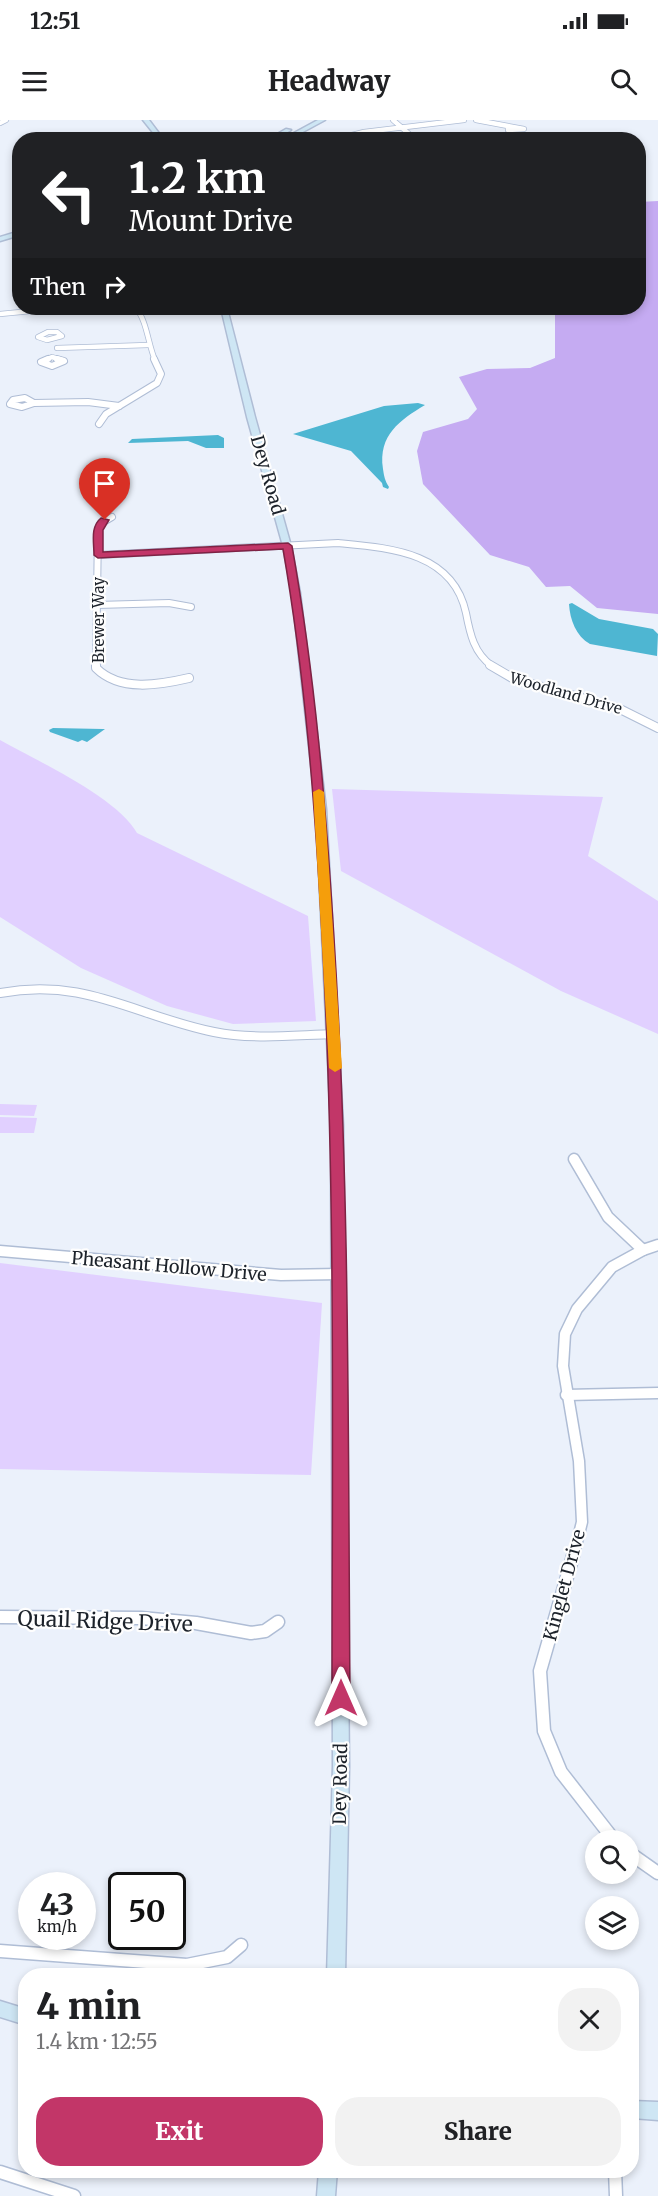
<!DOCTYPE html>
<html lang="en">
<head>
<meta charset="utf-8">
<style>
  body { margin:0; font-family:Merriweather,serif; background:#f2f2f2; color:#202124; height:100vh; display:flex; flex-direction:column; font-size:22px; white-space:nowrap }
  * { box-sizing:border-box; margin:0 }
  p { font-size:20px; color:#757577 }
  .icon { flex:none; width:33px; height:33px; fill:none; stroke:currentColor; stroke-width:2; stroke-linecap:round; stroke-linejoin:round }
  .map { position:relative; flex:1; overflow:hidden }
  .sheet { position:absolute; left:18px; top:1848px; width:621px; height:210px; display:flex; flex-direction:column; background:#fff; border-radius:24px; box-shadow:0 3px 9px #0003 }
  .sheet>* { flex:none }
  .top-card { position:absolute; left:12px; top:12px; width:634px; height:183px; border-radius:24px; box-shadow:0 3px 9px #0003; background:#202124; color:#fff; overflow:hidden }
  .buttons { position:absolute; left:585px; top:1710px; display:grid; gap:12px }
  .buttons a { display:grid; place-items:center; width:54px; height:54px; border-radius:50%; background:#fff; box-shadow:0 3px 9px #0003; font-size:30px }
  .speed { position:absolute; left:18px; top:1752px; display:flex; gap:12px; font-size:30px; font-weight:700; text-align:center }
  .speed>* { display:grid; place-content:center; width:78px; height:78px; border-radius:50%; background:#fff; box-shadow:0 3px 9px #0003; line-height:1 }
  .speed small { font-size:15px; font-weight:400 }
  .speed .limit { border:3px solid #111; border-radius:9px; background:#fff; color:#111 }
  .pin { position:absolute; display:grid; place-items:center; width:51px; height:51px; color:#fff; margin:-62px -26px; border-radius:50% 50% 50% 0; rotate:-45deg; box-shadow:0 0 6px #0007 }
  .pin .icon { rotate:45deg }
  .me { position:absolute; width:66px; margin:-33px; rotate:0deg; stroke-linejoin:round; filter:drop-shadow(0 0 4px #0008) }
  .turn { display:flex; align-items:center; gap:21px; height:126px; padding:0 18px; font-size:27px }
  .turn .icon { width:78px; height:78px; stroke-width:2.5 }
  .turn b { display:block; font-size:42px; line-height:51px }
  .then { display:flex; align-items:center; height:57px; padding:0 18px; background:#0003; gap:12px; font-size:22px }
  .round { display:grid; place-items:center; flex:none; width:63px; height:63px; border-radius:24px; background:#f2f2f2 }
  .head { display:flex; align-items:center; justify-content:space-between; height:102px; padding:0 18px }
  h1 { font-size:36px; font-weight:800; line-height:45px }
  .action { display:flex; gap:12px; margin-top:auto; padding:12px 18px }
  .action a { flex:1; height:69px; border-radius:24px; background:#c23668; color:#fff; font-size:24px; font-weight:800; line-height:69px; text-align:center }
  .action a+a { background:#f2f2f2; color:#202124 }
  .status { display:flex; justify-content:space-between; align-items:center; height:42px; padding:0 30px; background:#fff; direction:ltr }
  .status svg { height:16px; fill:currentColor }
  header { display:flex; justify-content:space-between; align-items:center; height:78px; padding:0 18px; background:#fff; font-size:27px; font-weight:800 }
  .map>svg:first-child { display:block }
</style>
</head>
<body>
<div class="status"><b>12:51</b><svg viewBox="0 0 49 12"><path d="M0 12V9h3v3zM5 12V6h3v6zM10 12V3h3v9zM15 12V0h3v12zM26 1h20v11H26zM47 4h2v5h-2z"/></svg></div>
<header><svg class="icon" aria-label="menu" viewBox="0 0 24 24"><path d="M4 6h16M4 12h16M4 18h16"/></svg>Headway<svg class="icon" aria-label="search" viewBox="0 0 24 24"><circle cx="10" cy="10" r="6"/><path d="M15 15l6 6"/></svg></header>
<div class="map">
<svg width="658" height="2076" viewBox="0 0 658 2076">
  <rect width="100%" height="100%" fill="#ebf1fb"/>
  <g fill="#e1d0ff">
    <path d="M0,620C37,641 117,677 137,713L308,796L316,901L233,904L167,886L81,848L0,797Z"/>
    <polygon points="332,669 603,677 588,736 658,781 658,914 561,871 341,751"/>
    <polygon points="0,984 37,985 34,996 0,995"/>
    <polygon points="0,997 37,998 34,1013 0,1013"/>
    <polygon points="0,1143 322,1183 311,1355 0,1349"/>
  </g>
  <polygon fill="#c5abf2" points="658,81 658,494 597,488 570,466 546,467 529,447 490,435 423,364 417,331 423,312 468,299 477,289 459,257 487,249 530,248 555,238 555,188 639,188 639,82"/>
  <g fill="#4eb6d2">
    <path d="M418,283L425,285C400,300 378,315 383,349C384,356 385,361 389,367L388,369L383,367L382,363L351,331L293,314L384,286Z"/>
    <polygon points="218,315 224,318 224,328 206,328 188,321 128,323 132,319"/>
    <path d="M572,483L599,499L653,509L658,514L657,536L590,524C576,516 570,500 569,484Z"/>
    <polygon points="53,608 103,609 105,609 87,622 82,620 78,622 50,612 49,610"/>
  </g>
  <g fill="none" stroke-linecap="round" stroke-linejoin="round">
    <g stroke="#afbdd5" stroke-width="6">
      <g id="street-far4">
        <polyline points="393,0 416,20"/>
        <polyline points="476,0 524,9 508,10 508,7"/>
        <polyline points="0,3 6,0"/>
        <polyline points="332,20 364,12 464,0"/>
        <path d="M136,188C147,201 148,224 155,240"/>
        <polyline points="0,194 62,188"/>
        <polygon points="48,212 57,212 62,216 47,220 38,217"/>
        <polyline points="57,228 148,225"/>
        <polyline points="45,240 52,237 62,240"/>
      </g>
    </g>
    <g stroke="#afbdd5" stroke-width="8">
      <g id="street-far3">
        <polyline points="48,239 41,242 52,246 64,241 57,239"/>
        <polygon points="25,278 34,283 22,287 10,284 13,280"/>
        <polyline points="34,283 88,282 119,286"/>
        <polyline points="99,304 106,294 157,263 161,254 154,239"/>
        <path d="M98,435L338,423C390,428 453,432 466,493C470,514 474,533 492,546"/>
        <polyline points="97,485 169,483 191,487"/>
        <polyline points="96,546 98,410 100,404 112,397"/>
      </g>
    </g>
    <g stroke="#afbdd5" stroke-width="10">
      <g id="street-far2">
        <path d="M96,545V548C120,572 159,565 189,558"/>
        <polyline points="490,545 514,559 618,588 658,608"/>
        <path d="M0,873C86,857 135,896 214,912C254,920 295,915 334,914"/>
      </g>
    </g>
    <g stroke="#afbdd5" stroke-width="13">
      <g id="street-far1">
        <polyline points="574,1039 608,1097 643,1130"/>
        <polyline points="0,1131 281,1155 339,1154"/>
        <polyline points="566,1275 658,1273"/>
        <polyline points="573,1438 582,1402 579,1341 563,1246 565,1214 577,1189 612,1147 643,1130 658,1125"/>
      </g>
    </g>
    <g stroke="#afbdd5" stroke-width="15">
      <g id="street">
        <polyline points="573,1436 540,1551 544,1611 561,1652 614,1720"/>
        <polyline points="0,1497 141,1498 196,1503 251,1513 265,1511 278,1502"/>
        <polyline points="628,1732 658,1753"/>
        <polyline points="0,1831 187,1845 227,1837 241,1825"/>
        <polyline points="615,2050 616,2076"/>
        <polyline points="0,2052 74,2076"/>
      </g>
    </g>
    <g stroke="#afbdd5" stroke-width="3">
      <g id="secondary">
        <polygon points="143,0 149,0 164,20 159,20"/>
        <polygon points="318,0 325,0 288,20 281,20"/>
        <polygon points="286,9 291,10 274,20 267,20"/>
        <polygon points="20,111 20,115 0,121 0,117"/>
        <polygon points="221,188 227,188 255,297 291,426 300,473 326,689 343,1005 349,1646 345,1856 327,1856 333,1646 331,1005 316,689 292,473 283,426 247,297"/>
        <polygon points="0,1881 26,1889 26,1905 0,1897"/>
        <polygon points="632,1981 658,1982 658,2000 632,1998"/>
        <polygon points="319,2050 337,2050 335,2076 317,2076"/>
      </g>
    </g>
    <use href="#street-far4" stroke="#fff" stroke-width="4.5"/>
    <use href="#street-far3" stroke="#fff" stroke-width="6"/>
    <use href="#street-far2" stroke="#fff" stroke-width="8"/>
    <use href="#street-far1" stroke="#fff" stroke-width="10"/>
    <use href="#street" stroke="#fff" stroke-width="12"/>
    <use href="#secondary" fill="#cee6f4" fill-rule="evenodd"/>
  </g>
  <path fill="#c23668" stroke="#7e2344" stroke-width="1.5" d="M101,398L109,400L103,410V432L288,423L292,426C315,555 326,687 334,818C350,1071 348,1324 350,1578L347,1583L341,1585L335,1583L332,1578C332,1323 336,1068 322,814C315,685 305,556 283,429L98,438L94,435C94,422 90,407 101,398Z"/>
  <polygon fill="#f59e0b" points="319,669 324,672 342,948 335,952 329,948 313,672"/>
  <g text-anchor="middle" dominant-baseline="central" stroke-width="4.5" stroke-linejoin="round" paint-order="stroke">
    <g font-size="15" fill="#1c222a" stroke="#fefefe">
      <text transform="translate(98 500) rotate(-90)">Brewer Way</text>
      <text transform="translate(566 573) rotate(16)">Woodland Drive</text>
    </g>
    <g font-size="18" fill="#1c222a" stroke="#fefefe">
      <text transform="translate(268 355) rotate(74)">Dey Road</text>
      <text transform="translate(169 1146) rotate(5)">Pheasant Hollow Drive</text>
      <text transform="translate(564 1465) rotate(-75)">Kinglet Drive</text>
      <text transform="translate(340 1664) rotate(-89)">Dey Road</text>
    </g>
    <g font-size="21" fill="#1c222a" stroke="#fefefe">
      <text transform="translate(105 1501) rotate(2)">Quail Ridge Drive</text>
    </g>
  </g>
</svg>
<div class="buttons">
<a><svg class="icon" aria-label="search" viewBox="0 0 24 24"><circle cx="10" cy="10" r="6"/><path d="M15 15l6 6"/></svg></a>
<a><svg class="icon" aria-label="layers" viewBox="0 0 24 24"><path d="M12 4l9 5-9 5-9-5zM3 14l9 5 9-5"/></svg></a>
</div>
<div class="speed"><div>43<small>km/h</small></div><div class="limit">50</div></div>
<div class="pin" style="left:105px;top:400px;background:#d93025"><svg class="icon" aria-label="arrive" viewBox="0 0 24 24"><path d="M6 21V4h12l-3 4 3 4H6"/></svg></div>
<svg class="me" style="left:341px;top:1578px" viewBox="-20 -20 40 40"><path d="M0-17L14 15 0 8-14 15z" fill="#c23668" stroke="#fff" stroke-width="4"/></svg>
<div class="top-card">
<div class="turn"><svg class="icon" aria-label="left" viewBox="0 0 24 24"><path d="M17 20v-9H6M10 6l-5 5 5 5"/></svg><div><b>1.2 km</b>Mount Drive</div></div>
<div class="then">Then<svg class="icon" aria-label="right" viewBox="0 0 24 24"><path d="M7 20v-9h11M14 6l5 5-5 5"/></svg></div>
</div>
<section class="sheet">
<div class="head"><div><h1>4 min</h1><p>1.4 km · 12:55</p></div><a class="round"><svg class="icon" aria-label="close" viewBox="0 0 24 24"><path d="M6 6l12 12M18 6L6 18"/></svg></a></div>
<div class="action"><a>Exit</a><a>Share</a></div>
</section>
</div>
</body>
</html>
